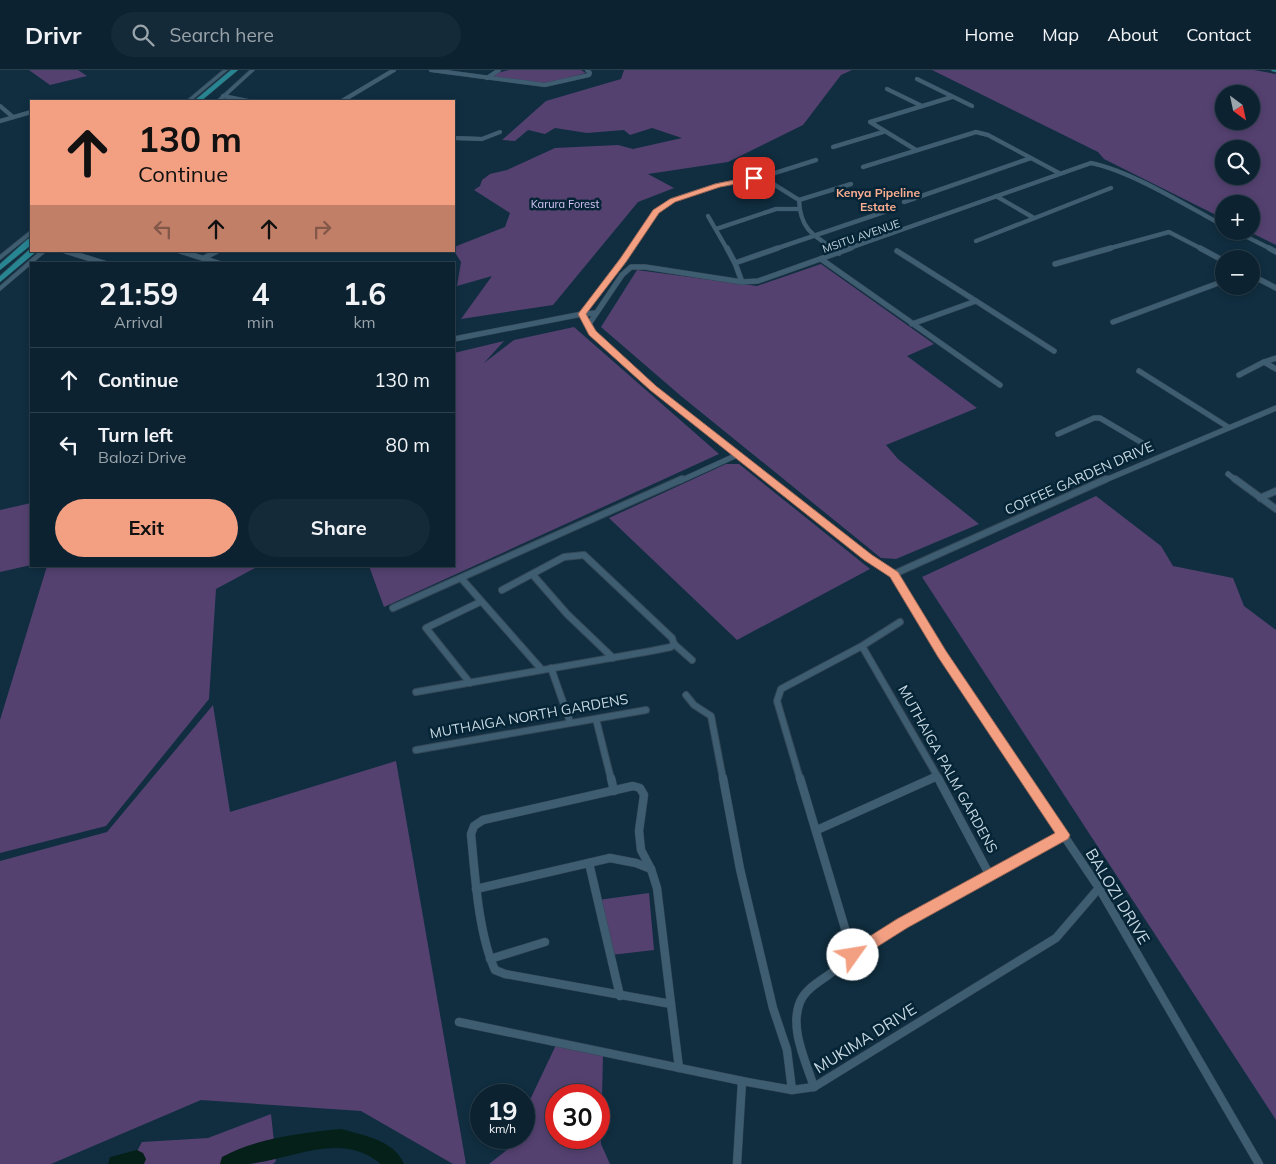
<!DOCTYPE html>
<html lang="en">
<head>
<meta charset="utf-8">
<style>
  body { margin:0; font-family:Mulish,sans-serif; background:#152a38; color:#f1f3f6; height:100vh; display:flex; flex-direction:column; font-size:19px; white-space:nowrap }
  * { box-sizing:border-box; margin:0 }
  p { font-size:16px; color:#9aa4ab }
  .icon { flex:none; width:28px; height:28px; fill:none; stroke:currentColor; stroke-width:2; stroke-linecap:round; stroke-linejoin:round }
  .map { position:relative; flex:1; overflow:hidden }
  .sheet { position:absolute; left:30px; top:192px; width:425px; height:305px; display:flex; flex-direction:column; background:#0c2230; border-radius:0px; box-shadow:0 2px 8px #0003,0 0 0 1px #2c3f4c }
  .sheet>* { flex:none }
  .guide { position:absolute; left:30px; top:30px; width:425px; height:152px; border-radius:0px; box-shadow:0 2px 8px #0003,0 0 0 1px #2c3f4c; background:#f39f82; color:#111; overflow:hidden }
  .needle { width:32px; rotate:147deg }
  .fabs { position:absolute; left:1215px; top:15px; display:grid; gap:10px }
  .fabs a { display:grid; place-items:center; width:45px; height:45px; border-radius:50%; background:#0c2230; box-shadow:0 2px 8px #0003,0 0 0 1px #2c3f4c; font-size:25px }
  .speed { position:absolute; left:470px; top:1014px; display:flex; gap:10px; font-size:25px; font-weight:700; text-align:center }
  .speed>* { display:grid; place-content:center; width:65px; height:65px; border-radius:50%; background:#0c2230; box-shadow:0 2px 8px #0003,0 0 0 1px #2c3f4c; line-height:1 }
  .speed small { font-size:12px; font-weight:400 }
  .speed .limit { border:8px solid #d22; background:#fff; color:#111 }
  .pin { position:absolute; display:grid; place-items:center; width:42px; height:42px; color:#fff; margin:-21px; border-radius:10px; box-shadow:0 2px 8px #0006 }
  .me { position:absolute; width:55px; margin:-28px; rotate:58deg; stroke-linejoin:round; filter:drop-shadow(0 0 4px #0008) }
  .turn { display:flex; align-items:center; gap:18px; height:105px; padding:0 25px; font-size:22px }
  .turn .icon { width:65px; height:65px; stroke-width:2.5 }
  .turn b { display:block; font-size:35px; line-height:42px }
  .lanes { display:flex; align-items:center; height:48px; padding:0 25px; background:#0003; justify-content:center; gap:25px; direction:ltr }
  .lanes .off { opacity:.35 }
  .eta { display:flex; justify-content:space-evenly; align-items:center; height:85px; text-align:center }
  .eta b { font-size:30px; font-weight:700; line-height:35px }
  .action { display:flex; gap:10px; margin-top:auto; padding:10px 25px }
  .action a { flex:1; height:58px; border-radius:30px; background:#f39f82; color:#111; font-size:20px; font-weight:700; line-height:58px; text-align:center }
  .action a+a { background:#152a38; color:#f1f3f6 }
  ul { padding:0; list-style:none }
  li { display:flex; align-items:center; gap:15px; height:65px; padding:0 25px; border-top:1px solid #2c3f4c }
  li div { flex:1 }
  li b { display:block; font-size:19px }
  li em { font-style:normal }
  header { display:flex; align-items:center; gap:30px; box-sizing:border-box; height:70px; padding:0 25px; background:#0c2230; border-bottom:1px solid #2c3f4c }
  header strong { font-size:24px }
  nav { display:flex; gap:28px; margin-inline-start:auto; font-size:18px }
  .search { width:350px; height:45px; background:#152a38; display:flex; align-items:center; gap:12px; box-sizing:border-box; padding:0 18px; border-radius:28px; color:#9aa4ab; font-size:19px }
  .map>svg:first-child { display:block }
</style>
</head>
<body>
<header>
<strong>Drivr</strong>
<div class="search"><svg class="icon" aria-label="search" viewBox="0 0 24 24"><circle cx="10" cy="10" r="6"/><path d="M15 15l6 6"/></svg>Search here</div>
<nav><a>Home</a><a>Map</a><a>About</a><a>Contact</a></nav>
</header>
<div class="map">
<svg width="1276" height="1094" viewBox="0 0 1276 1094">
  <rect width="100%" height="100%" fill="#102e40"/>
  <g fill="#544170" fill-rule="evenodd">
    <polygon points="29,0 78,0 87,6 50,15"/>
    <polygon points="509,0 581,0 586,3 545,14 493,7 497,3"/>
    <polygon points="624,0 852,0 841,5 803,55 728,92 648,104 674,118 638,132 553,235 461,249 492,206 457,216 461,192 454,181 454,177 505,157 510,143 474,120 480,116 482,110 490,104 507,100 555,78 618,75 633,79 682,68 652,58 630,65 624,60 587,63 555,58 545,64 528,60 515,71 502,70 546,31 621,9"/>
    <path d="M932,0H1254L1276,4V175L1248,161H1251V134H1224V149L1104,89L1098,82ZM1224,24H1251V51H1224ZM1224,79H1251V106H1224Z"/>
    <polygon points="821,194 934,274 907,286 977,338 886,375 898,389 979,454 896,489 881,488 681,326 601,257 637,200 757,216"/>
    <polygon points="574,257 719,384 384,537 369,496 454,496 454,283 504,271 484,293 514,270"/>
    <polygon points="726,394 739,394 870,499 737,570 609,448"/>
    <polygon points="1096,426 1161,476 1173,496 1233,508 1244,536 1276,560 1276,1050 922,507"/>
    <polygon points="31,433 31,495 0,502 0,440"/>
    <polygon points="47,496 259,496 216,519 209,629 106,756 0,783 0,650"/>
    <polygon points="213,635 230,742 396,691 466,1094 453,1094 361,1041 201,1030 51,1094 0,1094 0,791 107,762"/>
    <polygon points="649,823 654,880 611,885 598,830"/>
    <path d="M556,975L603,983L601,1074L610,1094H489L527,1064L528,1034ZM556,1025H599V1068H556Z"/>
    <polygon points="271,1044 276,1091 273,1094 130,1094 142,1072 208,1068"/>
  </g>
  <g fill="none" stroke-linecap="round" stroke-linejoin="round">
    <g fill="#042018" fill-rule="evenodd">
      <path d="M341,1059C363,1065 394,1070 404,1094H381C341,1060 292,1090 247,1094C238,1094 229,1094 220,1094L222,1087C257,1068 302,1063 341,1059Z"/>
      <polygon points="137,1080 143,1083 146,1089 144,1094 108,1094 110,1087"/>
    </g>
    <g stroke="#344857" stroke-width="4.5">
      <g id="minor-far3">
        <polyline points="431,0 545,15 589,5 590,3 587,0"/>
        <polyline points="487,8 499,0"/>
        <polyline points="917,9 972,36"/>
        <polyline points="887,19 922,36"/>
        <polyline points="223,26 248,31"/>
        <polyline points="342,31 394,0"/>
        <polyline points="0,36 13,47"/>
        <polyline points="0,51 31,42"/>
        <polyline points="454,68 482,69 500,62"/>
        <polyline points="833,77 883,62"/>
        <polyline points="916,80 870,52 952,27"/>
        <polyline points="863,97 976,62 988,65 1059,103"/>
        <path d="M762,107L799,130C800,158 812,165 834,179"/>
        <polyline points="996,126 1034,148"/>
        <polyline points="799,130 851,114"/>
        <polyline points="904,132 1031,88"/>
        <polyline points="708,146 727,179"/>
        <polyline points="716,159 776,139 798,139"/>
        <polyline points="1235,161 1271,179"/>
        <polyline points="976,171 1111,118"/>
        <polyline points="630,179 656,141 672,130 718,115 762,107 816,90"/>
        <polyline points="775,179 884,142"/>
        <path d="M847,179L1091,93C1131,101 1187,136 1224,156"/>
        <polyline points="1107,179 1169,162 1202,179"/>
      </g>
    </g>
    <g stroke="#344857" stroke-width="6">
      <g id="minor-far2">
        <polyline points="727,178 735,193 742,212"/>
        <polyline points="832,178 839,183"/>
        <polyline points="1200,178 1224,191"/>
        <polyline points="1269,178 1276,182"/>
        <polyline points="65,181 107,194"/>
        <polyline points="180,181 221,194"/>
        <polyline points="897,181 976,231"/>
        <polyline points="204,188 217,181"/>
        <polyline points="821,189 1000,315"/>
        <polyline points="735,193 778,178"/>
        <polyline points="1055,194 1111,178"/>
        <polyline points="1251,205 1276,218"/>
        <polyline points="582,244 592,263 653,318 771,411"/>
        <polyline points="582,244 631,178"/>
        <polyline points="1113,252 1224,211"/>
        <polyline points="589,254 622,205 631,197 645,197 742,212 758,211 851,178"/>
        <polyline points="912,254 976,231 1054,281"/>
        <polyline points="454,269 582,244 596,243"/>
        <polyline points="1276,288 1264,292 1276,299"/>
        <polyline points="1139,301 1228,357"/>
        <polyline points="1239,305 1264,292"/>
        <polyline points="1058,364 1094,348 1100,348 1144,374"/>
        <polyline points="1228,404 1237,411"/>
        <polyline points="680,411 737,385"/>
        <polyline points="1103,411 1276,338"/>
      </g>
    </g>
    <g stroke="#344857" stroke-width="8">
      <g id="minor-far1">
        <polyline points="769,409 868,487 894,504 942,584 1026,709"/>
        <polyline points="1235,409 1276,439"/>
        <polyline points="1260,428 1276,421"/>
        <polyline points="894,504 1106,409"/>
        <polyline points="533,505 567,544 613,588"/>
        <polyline points="461,508 542,600"/>
        <polyline points="393,538 682,409"/>
        <polyline points="674,574 692,590"/>
        <polyline points="862,576 939,709"/>
        <polyline points="551,598 570,652"/>
        <polyline points="470,613 426,558 480,532"/>
        <polyline points="416,622 651,581 671,577 674,574 672,568 584,485 564,487 502,520"/>
        <polyline points="686,625 694,635 711,646 723,709"/>
        <polyline points="596,649 611,709"/>
        <polyline points="416,680 646,640"/>
        <polyline points="800,709 777,631 781,619 862,576 900,552"/>
        <polyline points="930,709 937,706"/>
      </g>
    </g>
    <g stroke="#344857" stroke-width="9">
      <g id="minor">
        <polyline points="611,708 614,721"/>
        <polyline points="723,708 740,799 773,938 787,980 792,1020"/>
        <polyline points="800,708 853,885"/>
        <polyline points="1025,708 1099,818 1259,1094"/>
        <path d="M633,716L640,718L644,725L639,761L641,780L651,799L657,818L671,934L505,904L495,900C478,863 475,804 471,764L474,756L483,750Z"/>
        <polyline points="817,760 933,708"/>
        <polyline points="589,793 620,926"/>
        <polyline points="987,805 1063,765"/>
        <polyline points="476,819 610,788 636,793 651,799"/>
        <polyline points="490,889 545,872"/>
        <polyline points="671,934 679,998"/>
        <polyline points="459,952 742,1011 792,1020 814,1017 1056,868 1099,818"/>
        <path d="M814,1017C806,992 789,958 800,932C805,920 817,913 827,906C876,867 931,838 986,808L988,802L938,708"/>
        <polyline points="737,1094 742,1011"/>
      </g>
    </g>
    <g stroke="#344857" stroke-width="1">
      <g id="secondary">
        <polygon points="223,0 228,0 191,31 186,31"/>
        <polygon points="250,0 255,0 221,31 216,31"/>
        <polygon points="31,160 31,165 0,190 0,185"/>
        <polygon points="40,181 47,181 0,221 0,216"/>
      </g>
    </g>
    <g stroke="#344857" stroke-width="1">
      <g id="trunk">
        <polygon points="231,0 238,0 201,31 194,31"/>
        <polygon points="1271,0 1276,0 1276,2 1272,1"/>
        <polygon points="28,169 31,169 31,175 0,200 0,194"/>
        <polygon points="30,179 31,181 37,181 0,212 0,206"/>
      </g>
    </g>
    <use href="#minor-far3" stroke="#3f5d71" stroke-width="4"/>
    <use href="#minor-far2" stroke="#3f5d71" stroke-width="5"/>
    <use href="#minor-far1" stroke="#3f5d71" stroke-width="6"/>
    <use href="#minor" stroke="#3f5d71" stroke-width="8"/>
    <use href="#secondary" fill="#3f5d71" fill-rule="evenodd"/>
    <use href="#trunk" fill="#288692" fill-rule="evenodd"/>
  </g>
  <polygon fill="#f39f82" stroke="#9e6754" points="754,106 757,107 757,110 720,117 675,132 659,143 626,192 586,244 596,261 656,316 872,485 898,502 946,581 1070,765 1068,769 907,858 853,892 848,890 846,885 848,880 897,849 1055,763 938,587 890,507 864,490 650,320 589,265 578,244 620,189 653,140 670,129 715,114"/>
  <g text-anchor="middle" dominant-baseline="central" stroke-width="5" stroke-linejoin="round" paint-order="stroke">
    <g font-size="11" fill="#d9c6fa" stroke="#052435">
      <text x="565" y="134">Karura Forest</text>
    </g>
    <g font-size="11" fill="#c7d8e3" stroke="#052435">
      <text transform="translate(861 166) rotate(-19)">MSITU AVENUE</text>
    </g>
    <g font-size="12" font-weight="bold" fill="#fbad91" stroke="#052435">
      <text x="878" y="122">Kenya Pipeline<tspan x="878" dy="14">Estate</tspan></text>
    </g>
    <g font-size="14" fill="#c7d8e3" stroke="#052435">
      <text transform="translate(1079 408) rotate(-24)">COFFEE GARDEN DRIVE</text>
      <text transform="translate(529 646) rotate(-10)">MUTHAIGA NORTH GARDENS</text>
      <text transform="translate(948 699) rotate(61)">MUTHAIGA PALM GARDENS</text>
    </g>
    <g font-size="16" fill="#c7d8e3" stroke="#052435">
      <text transform="translate(1118 826) rotate(59)">BALOZI DRIVE</text>
      <text transform="translate(865 968) rotate(-32)">MUKIMA DRIVE</text>
    </g>
  </g>
</svg>
<div class="fabs">
<a><svg class="needle" viewBox="-14 -14 28 28"><path d="M0-13l5 13h-10z" fill="#e53935"/><path d="M0 13l5-13h-10z" fill="#9aa4ab"/></svg></a>
<a><svg class="icon" aria-label="search" viewBox="0 0 24 24"><circle cx="10" cy="10" r="6"/><path d="M15 15l6 6"/></svg></a>
<a>+</a>
<a>−</a>
</div>
<div class="speed"><div>19<small>km/h</small></div><div class="limit">30</div></div>
<div class="pin" style="left:754px;top:108px;background:#d93025"><svg class="icon" aria-label="arrive" viewBox="0 0 24 24"><path d="M6 21V4h12l-3 4 3 4H6"/></svg></div>
<svg class="me" style="left:853px;top:885px" viewBox="-20 -20 40 40"><circle r="19" fill="#fff"/><path d="M0-13L10 11 0 6-10 11z" fill="#f39f82"/></svg>
<div class="guide">
<div class="turn"><svg class="icon" aria-label="ahead" viewBox="0 0 24 24"><path d="M12 20V5M6 11l6-6 6 6"/></svg><div><b>130 m</b>Continue</div></div>
<div class="lanes"><svg class="icon off" aria-label="left" viewBox="0 0 24 24"><path d="M17 20v-9H6M10 6l-5 5 5 5"/></svg><svg class="icon" aria-label="ahead" viewBox="0 0 24 24"><path d="M12 20V5M6 11l6-6 6 6"/></svg><svg class="icon" aria-label="ahead" viewBox="0 0 24 24"><path d="M12 20V5M6 11l6-6 6 6"/></svg><svg class="icon off" aria-label="right" viewBox="0 0 24 24"><path d="M7 20v-9h11M14 6l5 5-5 5"/></svg></div>
</div>
<section class="sheet">
<div class="eta">
<div><b>21:59</b><p>Arrival</p></div>
<div><b>4</b><p>min</p></div>
<div><b>1.6</b><p>km</p></div>
</div>
<ul>
<li><svg class="icon" aria-label="ahead" viewBox="0 0 24 24"><path d="M12 20V5M6 11l6-6 6 6"/></svg><div><b>Continue</b></div><em>130 m</em></li>
<li><svg class="icon" aria-label="left" viewBox="0 0 24 24"><path d="M17 20v-9H6M10 6l-5 5 5 5"/></svg><div><b>Turn left</b><p>Balozi Drive</p></div><em>80 m</em></li>
</ul>
<div class="action"><a>Exit</a><a>Share</a></div>
</section>
</div>
</body>
</html>
